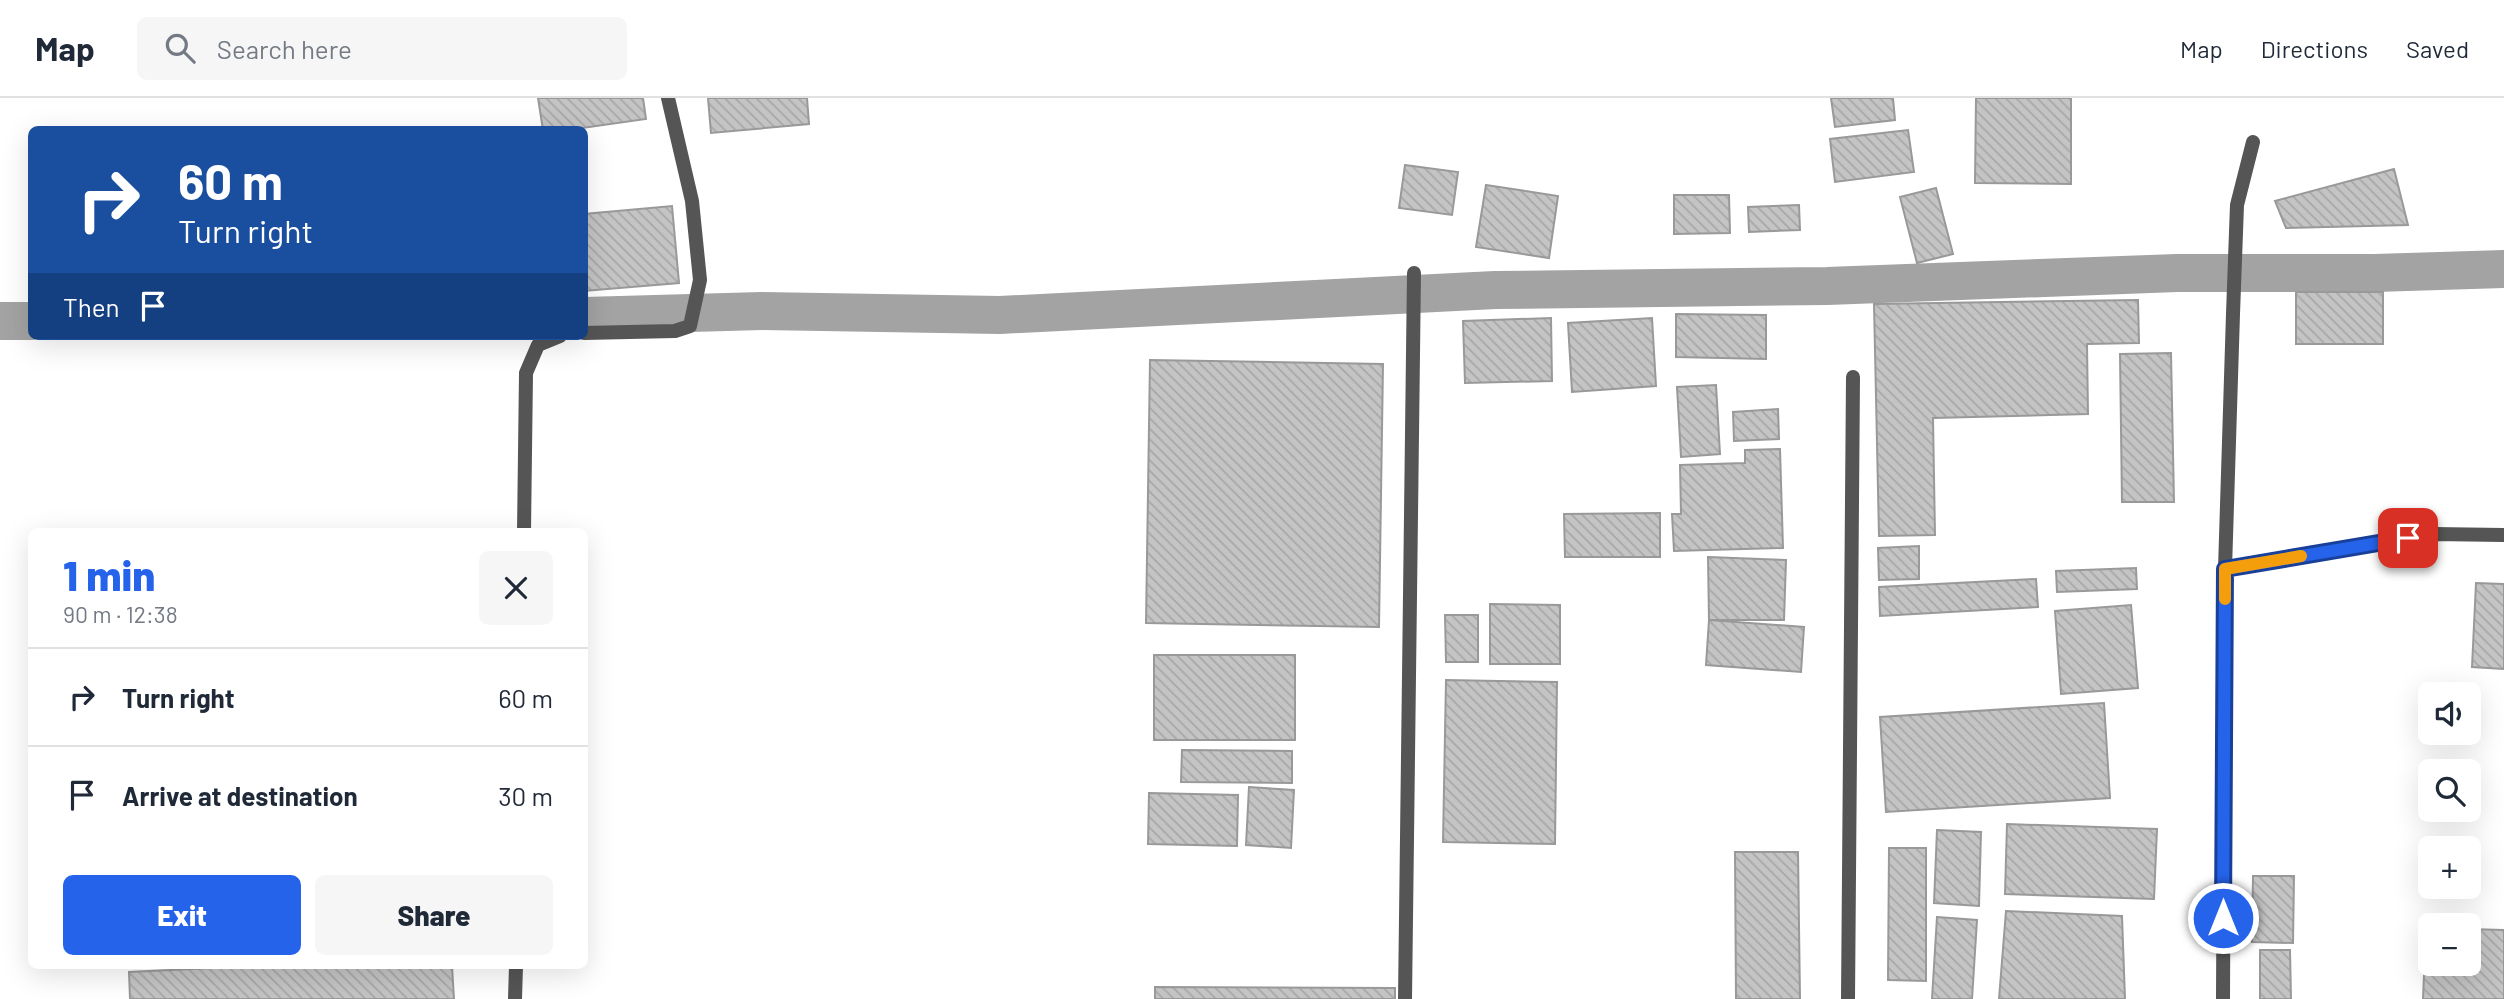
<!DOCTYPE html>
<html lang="en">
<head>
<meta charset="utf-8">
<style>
  body { margin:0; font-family:Barlow,sans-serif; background:#f6f6f7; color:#1f2937; height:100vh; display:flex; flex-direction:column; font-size:26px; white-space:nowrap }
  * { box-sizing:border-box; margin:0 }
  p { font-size:23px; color:#747a83 }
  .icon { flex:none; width:38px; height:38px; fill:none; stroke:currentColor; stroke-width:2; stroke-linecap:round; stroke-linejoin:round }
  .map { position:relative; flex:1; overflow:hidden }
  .drawer { position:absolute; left:28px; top:430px; width:560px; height:441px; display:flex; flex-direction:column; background:#fff; border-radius:10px; box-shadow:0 7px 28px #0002 }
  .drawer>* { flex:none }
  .hud { position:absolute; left:28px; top:28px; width:560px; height:214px; border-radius:10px; box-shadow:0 7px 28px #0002; background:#1a4fa0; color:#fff; overflow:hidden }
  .buttons { position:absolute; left:2418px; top:584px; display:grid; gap:14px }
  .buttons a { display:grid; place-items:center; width:63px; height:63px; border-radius:10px; background:#fff; box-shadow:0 7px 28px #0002; font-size:35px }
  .pin { position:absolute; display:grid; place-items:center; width:60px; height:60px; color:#fff; margin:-30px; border-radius:14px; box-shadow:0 4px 10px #0006 }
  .me { position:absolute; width:77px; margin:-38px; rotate:0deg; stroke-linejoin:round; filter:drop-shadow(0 0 5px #0008) }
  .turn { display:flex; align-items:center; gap:24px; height:147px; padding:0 35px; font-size:32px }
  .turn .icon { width:91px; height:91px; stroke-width:2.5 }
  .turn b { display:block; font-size:49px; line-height:60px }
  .then { display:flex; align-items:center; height:66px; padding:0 35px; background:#0003; gap:14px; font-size:26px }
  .round { display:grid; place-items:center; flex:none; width:74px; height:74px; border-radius:10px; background:#f6f6f7 }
  .head { display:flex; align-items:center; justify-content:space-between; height:119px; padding:0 35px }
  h1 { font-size:42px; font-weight:800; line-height:52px; color:#2563eb }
  .primary-button { display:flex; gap:14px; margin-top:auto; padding:14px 35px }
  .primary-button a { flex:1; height:80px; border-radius:10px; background:#2563eb; color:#fff; font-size:28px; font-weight:800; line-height:80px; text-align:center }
  .primary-button a+a { background:#f6f6f7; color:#1f2937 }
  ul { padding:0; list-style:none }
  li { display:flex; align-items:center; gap:21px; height:98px; padding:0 35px; border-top:2px solid #e0e1e3 }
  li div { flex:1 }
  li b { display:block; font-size:26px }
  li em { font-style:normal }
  header { display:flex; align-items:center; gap:42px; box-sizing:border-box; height:98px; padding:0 35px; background:#fff; border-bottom:2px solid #e0e1e3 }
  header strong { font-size:33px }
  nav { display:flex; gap:38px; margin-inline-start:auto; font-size:24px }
  .search { width:490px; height:63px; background:#f6f6f7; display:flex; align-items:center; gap:18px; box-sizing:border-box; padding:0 24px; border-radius:10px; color:#747a83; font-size:26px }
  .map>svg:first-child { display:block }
</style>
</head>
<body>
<header>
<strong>Map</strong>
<div class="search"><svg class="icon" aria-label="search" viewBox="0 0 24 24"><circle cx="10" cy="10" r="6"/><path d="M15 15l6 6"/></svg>Search here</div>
<nav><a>Map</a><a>Directions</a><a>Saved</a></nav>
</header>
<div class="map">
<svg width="2504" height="901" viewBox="0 0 2504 901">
  <defs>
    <pattern id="building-back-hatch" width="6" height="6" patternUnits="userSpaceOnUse" patternTransform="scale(1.75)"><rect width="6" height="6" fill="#c4c4c4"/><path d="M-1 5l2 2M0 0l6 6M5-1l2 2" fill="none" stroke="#a7a7a7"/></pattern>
  </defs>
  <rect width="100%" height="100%" fill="#fff"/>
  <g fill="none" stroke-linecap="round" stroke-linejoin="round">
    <g stroke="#a3a3a3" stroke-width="38">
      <polyline points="584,218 762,213 1000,217 1495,192 1827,188 2177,175 2375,175 2504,171"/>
      <polyline points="0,223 32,223"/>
    </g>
  </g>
  <g fill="url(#building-back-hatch)" stroke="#999" stroke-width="2">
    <polygon points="538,0 643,0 646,21 568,32 543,32"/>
    <polygon points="708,0 807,0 809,26 711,35"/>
    <polygon points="1831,0 1893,0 1895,22 1835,29"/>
    <polygon points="1976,0 2071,0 2071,86 1975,85"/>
    <polygon points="1908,32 1914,74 1835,84 1830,41"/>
    <polygon points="1405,67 1458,74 1452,117 1399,110"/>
    <polygon points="2394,71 2408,127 2286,130 2275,103"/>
    <polygon points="1486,87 1558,98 1549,160 1476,149"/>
    <polygon points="1936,90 1953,156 1917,165 1900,99"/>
    <polygon points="1674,97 1729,97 1730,135 1674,136"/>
    <polygon points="1799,107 1800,132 1749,134 1748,109"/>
    <polygon points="672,108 679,185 584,193 584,116"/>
    <rect x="2296" y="194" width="87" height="52"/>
    <polygon points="2138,202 2139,245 2087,246 2088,316 1933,320 1935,437 1879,438 1874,206"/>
    <polygon points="1676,216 1766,217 1766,261 1676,259"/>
    <polygon points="1551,220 1552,283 1465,285 1463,223"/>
    <polygon points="1652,220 1656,288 1572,294 1568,225"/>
    <polygon points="2171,255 2174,404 2122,404 2120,256"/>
    <polygon points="1150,262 1383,266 1379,529 1146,525"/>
    <polygon points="1716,287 1720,356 1681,359 1677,289"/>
    <polygon points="1778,311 1779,341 1734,343 1733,314"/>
    <polygon points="1780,351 1783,450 1674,453 1672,416 1681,416 1680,367 1745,365 1745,352"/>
    <polygon points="1660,415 1660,459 1565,459 1564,416"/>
    <polygon points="1919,448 1919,481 1879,482 1878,450"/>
    <polygon points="1708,459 1786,462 1784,522 1709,522"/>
    <polygon points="2136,470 2137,491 2057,494 2056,473"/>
    <polygon points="2036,481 2038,509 1880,518 1879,489"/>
    <polygon points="2476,485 2504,486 2504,571 2472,569"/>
    <polygon points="1490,506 1560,507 1560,566 1490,566"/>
    <polygon points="2131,507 2138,590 2061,596 2055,513"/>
    <polygon points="1445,517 1478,517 1478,564 1446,564"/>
    <polygon points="1709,522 1804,529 1801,574 1706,567"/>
    <rect x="1154" y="557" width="141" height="85"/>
    <polygon points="1446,582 1557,584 1555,746 1443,744"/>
    <polygon points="2104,605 2110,700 1886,714 1880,619"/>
    <polygon points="1182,652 1292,653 1292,685 1181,684"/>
    <polygon points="1249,689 1294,692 1291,750 1246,747"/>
    <polygon points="1149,695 1238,697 1237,748 1148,746"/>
    <polygon points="2007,726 2157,731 2154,801 2005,796"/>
    <polygon points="1937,732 1981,734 1979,808 1934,805"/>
    <polygon points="1889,750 1926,750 1926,883 1888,882"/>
    <polygon points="1735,754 1798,754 1800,901 1736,901"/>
    <polygon points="2253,778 2294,778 2293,845 2252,844"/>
    <polygon points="2006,813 2122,818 2125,901 1999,901"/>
    <polygon points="1937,819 1977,822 1972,901 1932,901"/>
    <polygon points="2426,829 2431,829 2431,866 2469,866 2469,831 2504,832 2504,901 2423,901"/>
    <polygon points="2260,852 2290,852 2291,901 2260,901"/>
    <polygon points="254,868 452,868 454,901 130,901 129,874"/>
    <polygon points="1155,889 1395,890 1395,901 1155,901"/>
  </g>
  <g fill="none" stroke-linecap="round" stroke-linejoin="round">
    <polyline stroke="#555" stroke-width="14" points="2225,471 2434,436 2504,437"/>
    <g stroke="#555" stroke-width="14">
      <polyline points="584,235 675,233 690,228 700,182 692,103 668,0"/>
      <polyline points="524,434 526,275 538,247 560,238"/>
      <polyline points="515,901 516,868"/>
      <polyline points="1405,901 1414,175"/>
      <polyline points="1848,901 1853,279"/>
      <polyline points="2223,901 2225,471 2233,216 2237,107 2253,44"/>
    </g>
  </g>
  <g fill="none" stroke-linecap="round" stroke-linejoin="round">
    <g stroke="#184099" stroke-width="18">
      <polyline id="route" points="2223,820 2225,471 2408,440"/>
    </g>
    <use href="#route" stroke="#2563eb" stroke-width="12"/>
    <polyline stroke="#f59e0b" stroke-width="12" points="2225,501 2225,471 2301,458"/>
  </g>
</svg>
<div class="buttons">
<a><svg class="icon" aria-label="sound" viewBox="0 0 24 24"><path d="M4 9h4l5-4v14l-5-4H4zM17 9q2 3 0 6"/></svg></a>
<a><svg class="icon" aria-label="search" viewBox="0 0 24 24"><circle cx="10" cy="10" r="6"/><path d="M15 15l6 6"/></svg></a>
<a>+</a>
<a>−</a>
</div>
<div class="pin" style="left:2408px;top:440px;background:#d93025"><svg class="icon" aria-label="arrive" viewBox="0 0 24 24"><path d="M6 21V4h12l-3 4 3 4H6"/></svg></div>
<svg class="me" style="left:2223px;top:820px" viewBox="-20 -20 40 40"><circle r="17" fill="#2563eb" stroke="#fff" stroke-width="3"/><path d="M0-11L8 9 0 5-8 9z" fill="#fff"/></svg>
<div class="hud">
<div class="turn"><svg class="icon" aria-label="right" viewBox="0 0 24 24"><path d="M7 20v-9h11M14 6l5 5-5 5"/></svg><div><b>60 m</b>Turn right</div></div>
<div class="then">Then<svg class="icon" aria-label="arrive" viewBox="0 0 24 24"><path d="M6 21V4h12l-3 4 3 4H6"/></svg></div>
</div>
<section class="drawer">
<div class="head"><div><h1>1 min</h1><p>90 m · 12:38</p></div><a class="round"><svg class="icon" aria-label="close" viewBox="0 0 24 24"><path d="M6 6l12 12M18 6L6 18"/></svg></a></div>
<ul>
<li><svg class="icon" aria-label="right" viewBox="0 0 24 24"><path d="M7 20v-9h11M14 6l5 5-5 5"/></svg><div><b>Turn right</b></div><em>60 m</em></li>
<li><svg class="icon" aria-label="arrive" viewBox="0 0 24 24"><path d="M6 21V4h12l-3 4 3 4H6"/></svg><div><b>Arrive at destination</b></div><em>30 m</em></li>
</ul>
<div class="primary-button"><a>Exit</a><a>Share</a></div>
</section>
</div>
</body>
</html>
